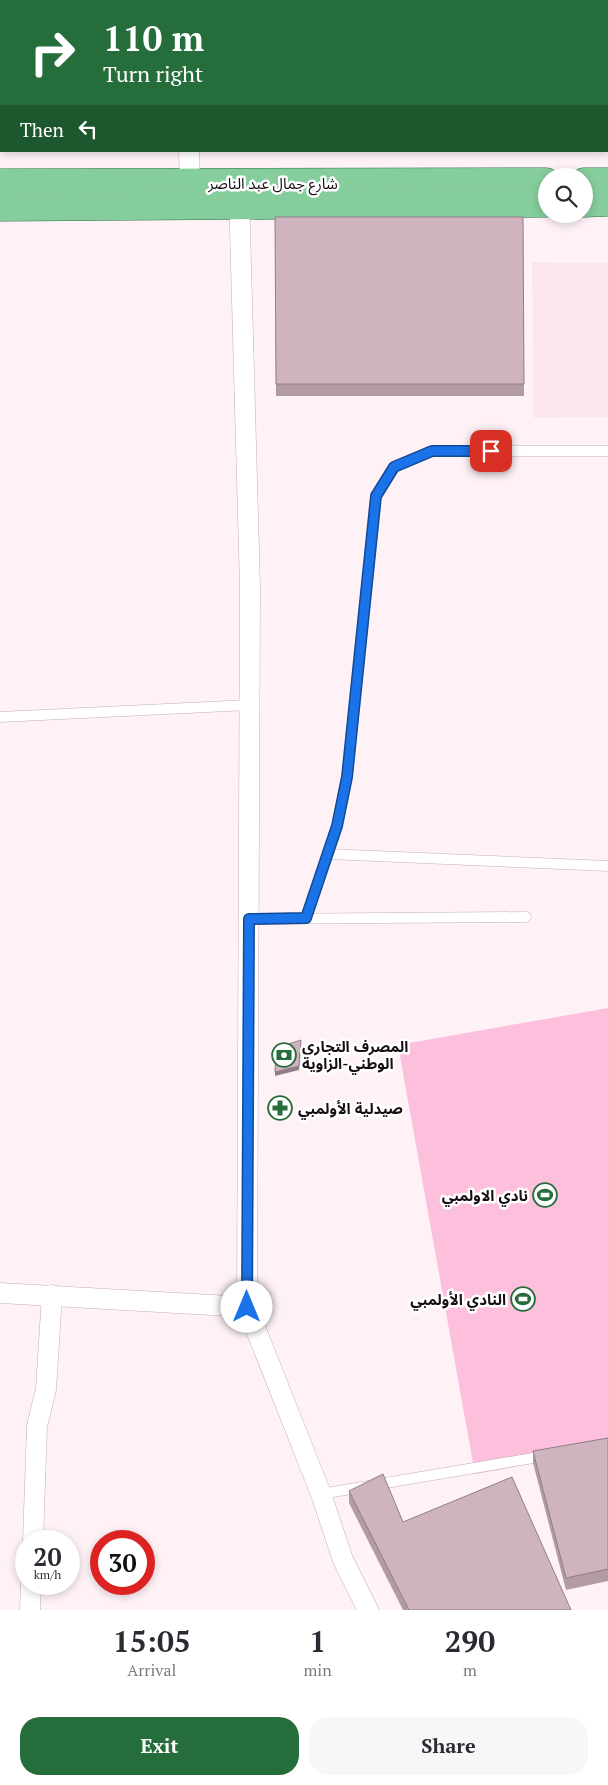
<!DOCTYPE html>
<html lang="en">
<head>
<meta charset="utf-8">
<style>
  body { margin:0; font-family:"PT Serif","Noto Sans Arabic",serif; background:#f7f7f7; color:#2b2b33; height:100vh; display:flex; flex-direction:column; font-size:19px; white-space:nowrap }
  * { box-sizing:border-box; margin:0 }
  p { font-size:16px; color:#7c7c81 }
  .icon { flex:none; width:28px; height:28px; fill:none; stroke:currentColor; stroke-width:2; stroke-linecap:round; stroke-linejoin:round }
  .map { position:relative; height:1610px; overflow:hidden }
  .sheet { display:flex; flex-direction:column; background:#fff; flex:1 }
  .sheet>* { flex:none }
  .hud { position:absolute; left:0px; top:0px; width:609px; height:152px; box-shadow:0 2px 8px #0003; background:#256d3a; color:#fff; overflow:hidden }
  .fabs { position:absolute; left:538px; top:168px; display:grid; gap:10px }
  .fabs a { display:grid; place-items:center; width:55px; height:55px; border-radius:50%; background:#fff; box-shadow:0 2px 8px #0003; font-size:25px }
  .speed { position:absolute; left:15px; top:1530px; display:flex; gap:10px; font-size:25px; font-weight:700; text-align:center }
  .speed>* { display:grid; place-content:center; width:65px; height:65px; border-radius:50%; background:#fff; box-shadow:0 2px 8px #0003; line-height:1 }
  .speed small { font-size:12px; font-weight:400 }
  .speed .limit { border:8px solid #d22; background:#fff; color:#111 }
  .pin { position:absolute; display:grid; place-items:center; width:42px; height:42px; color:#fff; margin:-21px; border-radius:10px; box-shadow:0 2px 8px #0006 }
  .me { position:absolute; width:55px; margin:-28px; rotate:0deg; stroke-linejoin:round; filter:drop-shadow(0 0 4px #0008) }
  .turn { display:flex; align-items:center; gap:18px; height:105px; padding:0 20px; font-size:22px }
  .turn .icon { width:65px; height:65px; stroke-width:2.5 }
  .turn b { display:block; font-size:35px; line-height:42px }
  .then { display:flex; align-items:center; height:48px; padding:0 20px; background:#0003; gap:10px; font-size:19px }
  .eta { display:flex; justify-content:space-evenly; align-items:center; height:85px; text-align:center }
  .eta b { font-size:30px; font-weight:800; line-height:35px }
  .cta { display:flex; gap:10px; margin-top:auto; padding:10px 20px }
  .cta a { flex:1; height:58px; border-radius:20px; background:#256d3a; color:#fff; font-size:20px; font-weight:800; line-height:58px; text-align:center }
  .cta a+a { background:#f7f7f7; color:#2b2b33 }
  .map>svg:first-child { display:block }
</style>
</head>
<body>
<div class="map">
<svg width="608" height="1610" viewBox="0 0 608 1610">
  <rect width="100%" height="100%" fill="#fef2f7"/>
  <polygon fill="#fbe6ef" points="532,262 608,263 608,417 534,418"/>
  <polygon fill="#fcbfdc" points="608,1008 608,1450 475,1474 398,1045"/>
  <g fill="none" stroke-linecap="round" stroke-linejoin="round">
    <g stroke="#c7adb9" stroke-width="11">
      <g id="service">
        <polyline points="608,127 608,128"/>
        <polyline points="0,717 249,705"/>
        <polyline points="328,854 608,866"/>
        <polyline points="306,918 337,826 347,777 376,497 394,467 432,451 608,451"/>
        <polyline points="249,919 526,917"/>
        <polyline points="321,1494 545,1456"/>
      </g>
    </g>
    <g stroke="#c7adb9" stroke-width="21">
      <g id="minor">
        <polyline points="186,0 186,1"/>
        <polyline points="189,151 190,183"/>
        <polyline points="239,193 250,587 247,1307 321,1494 343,1560 368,1610"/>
        <polyline points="0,1293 247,1307"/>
        <polyline points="33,1541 37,1426 46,1389 52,1295"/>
        <polyline points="30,1610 31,1584"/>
      </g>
    </g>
    <g stroke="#2a7542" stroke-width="29">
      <g id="primary">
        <polyline points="584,182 608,182"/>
        <polyline points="0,183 546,182"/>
        <polyline points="584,203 608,202"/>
        <polyline points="0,207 546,203"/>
      </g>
    </g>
    <use href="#service" stroke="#fff" stroke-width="10"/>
    <use href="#minor" stroke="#fff" stroke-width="20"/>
    <use href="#primary" stroke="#86cd9d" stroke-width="28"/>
  </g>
  <g fill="#b29ba5">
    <polygon points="0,0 1,1 1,134 0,134"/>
    <polygon points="275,217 523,217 524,396 276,396"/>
    <polygon points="608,1438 608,1581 566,1590 533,1463 533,1451"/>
    <polygon points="349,1491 403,1522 571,1610 403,1610 349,1503"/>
  </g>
  <polygon fill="#917e86" points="301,1043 299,1070 275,1076 275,1072"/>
  <g fill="#cfb4c0" stroke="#917e86">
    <polygon points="0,0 28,0 29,1 1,1 1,122 0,122"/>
    <rect x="320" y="0" width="26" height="1"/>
    <rect x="360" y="0" width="21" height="1"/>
    <rect x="416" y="0" width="44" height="1"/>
    <polygon points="504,0 608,0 608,96 608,1 504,1"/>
    <polygon points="275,217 523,217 524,384 276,384"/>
    <polygon points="301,1040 299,1066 275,1072 276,1048"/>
    <polygon points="608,1438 608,1569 566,1578 533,1451"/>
    <polygon points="383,1474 403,1522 512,1477 571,1610 409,1610 349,1491"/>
  </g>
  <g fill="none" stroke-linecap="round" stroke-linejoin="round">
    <g stroke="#114b97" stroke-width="12">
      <polyline id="route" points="247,1307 249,919 306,918 337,826 347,777 376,496 394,467 432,451 491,451"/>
    </g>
    <use href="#route" stroke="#1a73e8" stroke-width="9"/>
  </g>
  <defs>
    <g id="bank-ring" transform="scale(1.25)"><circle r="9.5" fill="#fff" stroke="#256d3a" stroke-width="1.5"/><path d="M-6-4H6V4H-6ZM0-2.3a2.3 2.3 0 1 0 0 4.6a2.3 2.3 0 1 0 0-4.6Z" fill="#256d3a"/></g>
    <g id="pharmacy-ring" transform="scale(1.25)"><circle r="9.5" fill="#fff" stroke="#256d3a" stroke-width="1.5"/><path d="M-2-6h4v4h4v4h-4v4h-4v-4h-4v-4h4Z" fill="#256d3a"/></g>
    <g id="stadium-ring" transform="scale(1.25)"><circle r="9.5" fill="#fff" stroke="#256d3a" stroke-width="1.5"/><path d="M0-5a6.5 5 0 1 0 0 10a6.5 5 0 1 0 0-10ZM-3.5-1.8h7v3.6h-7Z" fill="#256d3a"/></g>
  </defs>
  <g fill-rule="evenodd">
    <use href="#bank-ring" x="284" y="1055"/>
    <use href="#pharmacy-ring" x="280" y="1108"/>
    <use href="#stadium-ring" x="545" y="1195"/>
    <use href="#stadium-ring" x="523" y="1299"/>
  </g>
  <g text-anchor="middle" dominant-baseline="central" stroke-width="5" stroke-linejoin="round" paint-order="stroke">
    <g font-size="15" fill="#170e13" stroke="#fff">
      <text x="273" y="183">شارع جمال عبد الناصر</text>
    </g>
    <g font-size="15" font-weight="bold" fill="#170e13" stroke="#fff" text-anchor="start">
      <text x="302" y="1046">المصرف التجاري<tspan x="302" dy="17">الوطني-الزاوية</tspan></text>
      <text x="298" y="1108">صيدلية الأولمبي</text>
      <text x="528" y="1195" text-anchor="end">نادي الاولمبي</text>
      <text x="506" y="1299" text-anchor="end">النادي الأولمبي</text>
    </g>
  </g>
</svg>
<div class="fabs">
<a><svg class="icon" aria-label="search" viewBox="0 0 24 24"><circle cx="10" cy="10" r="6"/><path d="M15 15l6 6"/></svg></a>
</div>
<div class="speed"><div>20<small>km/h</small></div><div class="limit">30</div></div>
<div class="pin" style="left:491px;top:451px;background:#d93025"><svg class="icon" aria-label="arrive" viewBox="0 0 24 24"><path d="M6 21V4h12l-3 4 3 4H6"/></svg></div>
<svg class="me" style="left:247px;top:1307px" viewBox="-20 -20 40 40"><circle r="19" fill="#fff"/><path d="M0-13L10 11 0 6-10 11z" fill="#1a73e8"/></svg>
<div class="hud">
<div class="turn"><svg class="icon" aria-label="right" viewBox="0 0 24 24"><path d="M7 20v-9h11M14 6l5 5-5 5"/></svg><div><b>110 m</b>Turn right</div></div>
<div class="then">Then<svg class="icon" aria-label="left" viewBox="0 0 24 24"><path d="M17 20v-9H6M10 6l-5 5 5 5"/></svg></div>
</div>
</div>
<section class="sheet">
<div class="eta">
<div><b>15:05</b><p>Arrival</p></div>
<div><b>1</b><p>min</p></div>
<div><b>290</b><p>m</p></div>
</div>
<div class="cta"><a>Exit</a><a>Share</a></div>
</section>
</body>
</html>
